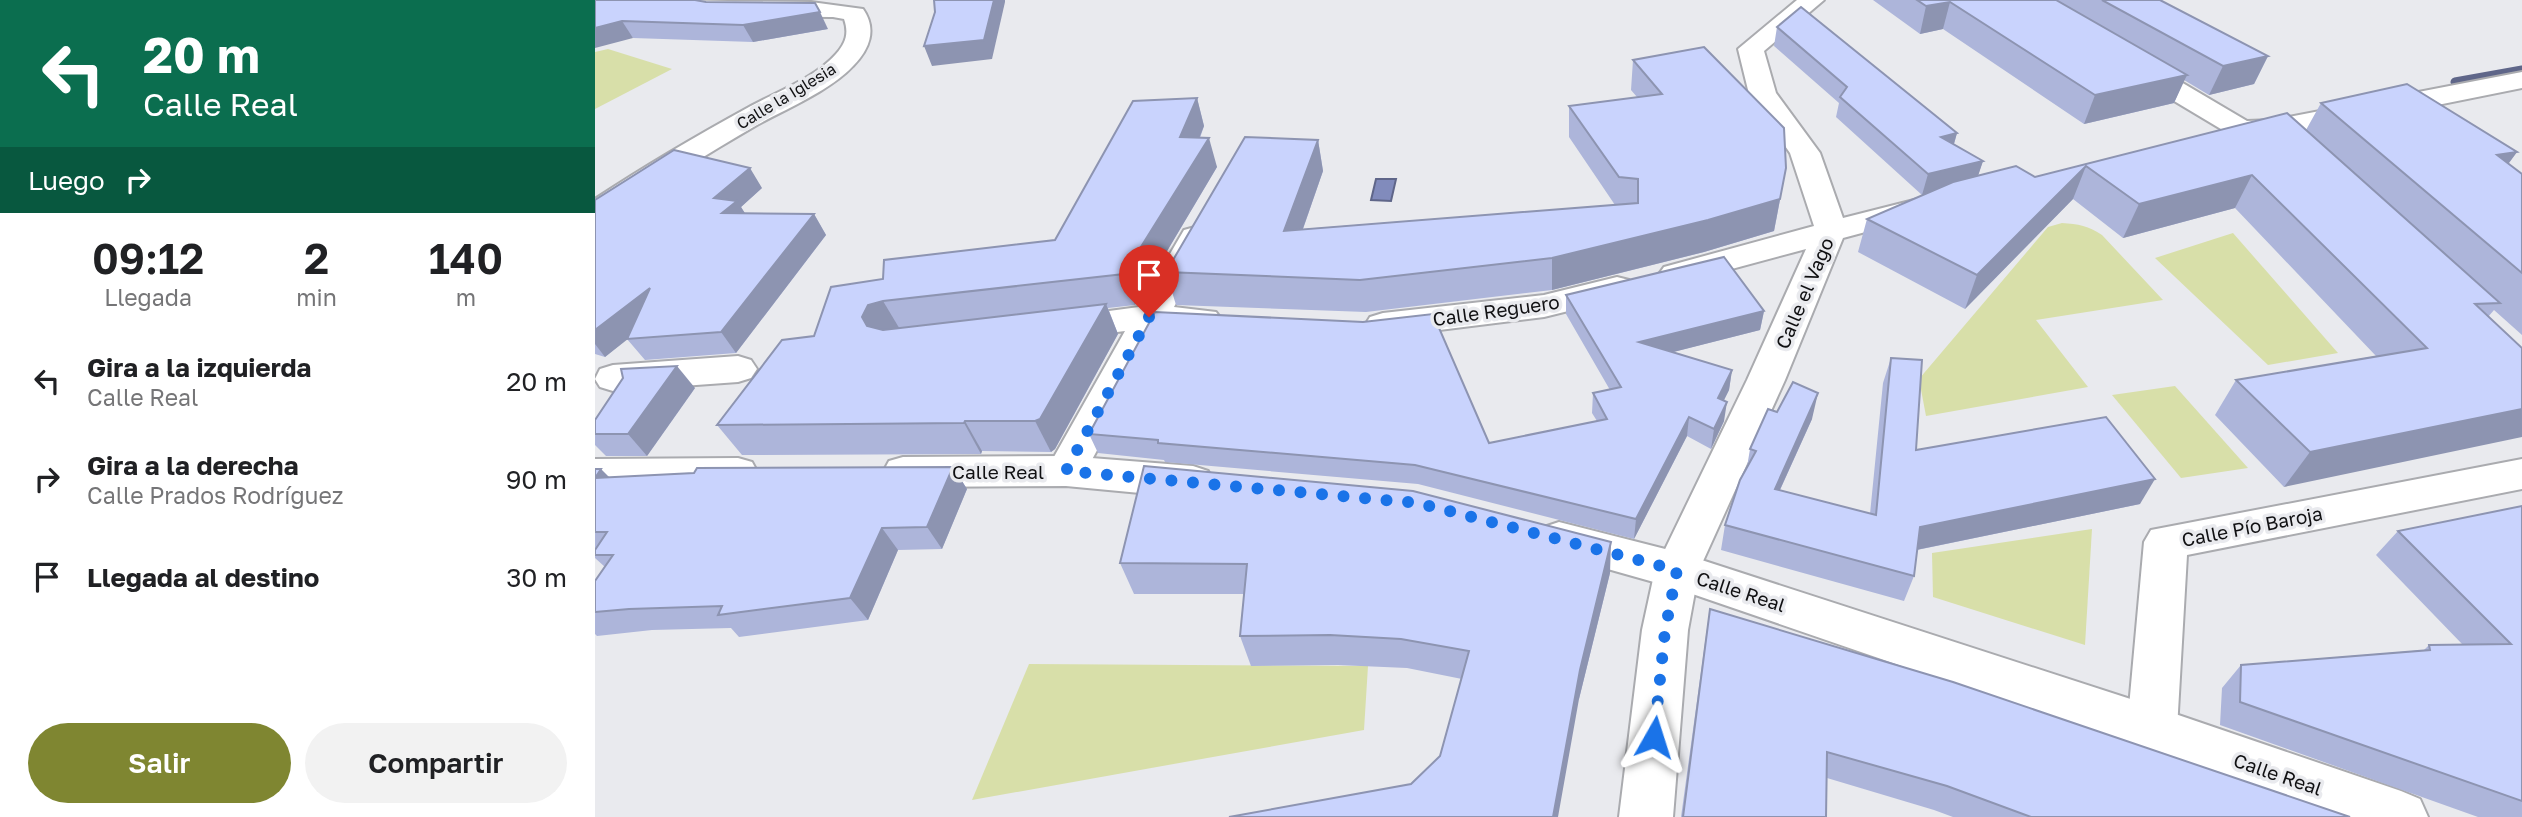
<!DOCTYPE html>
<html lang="es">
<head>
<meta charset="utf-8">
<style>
  body { margin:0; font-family:"Golos Text",sans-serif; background:#f2f2f2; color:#202124; height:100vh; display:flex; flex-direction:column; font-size:26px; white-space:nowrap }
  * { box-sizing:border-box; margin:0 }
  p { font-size:23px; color:#757577 }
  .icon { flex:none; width:38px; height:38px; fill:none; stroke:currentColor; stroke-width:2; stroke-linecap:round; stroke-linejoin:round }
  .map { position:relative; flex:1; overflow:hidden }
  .sheet { display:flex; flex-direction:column; background:#fff; width:595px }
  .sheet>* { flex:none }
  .guide { background:#0b6e4f; color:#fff; overflow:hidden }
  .pin { position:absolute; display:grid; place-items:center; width:60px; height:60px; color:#fff; margin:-72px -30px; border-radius:50% 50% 50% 0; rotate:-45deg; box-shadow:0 0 7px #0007 }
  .pin .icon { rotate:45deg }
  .me { position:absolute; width:77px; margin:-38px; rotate:6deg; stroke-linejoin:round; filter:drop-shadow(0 0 5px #0008) }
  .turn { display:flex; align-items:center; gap:24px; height:147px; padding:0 28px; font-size:32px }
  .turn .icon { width:91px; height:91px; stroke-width:2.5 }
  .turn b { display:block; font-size:49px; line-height:60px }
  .then { display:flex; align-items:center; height:66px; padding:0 28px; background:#0003; gap:14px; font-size:26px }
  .eta { display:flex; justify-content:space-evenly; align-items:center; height:119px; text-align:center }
  .eta b { font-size:42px; font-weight:600; line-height:49px }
  .cta { display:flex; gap:14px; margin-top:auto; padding:14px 28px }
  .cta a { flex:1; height:80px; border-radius:42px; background:#7f8631; color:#fff; font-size:28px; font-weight:600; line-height:80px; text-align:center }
  .cta a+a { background:#f2f2f2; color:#202124 }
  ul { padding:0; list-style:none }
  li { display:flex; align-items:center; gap:21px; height:98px; padding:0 28px }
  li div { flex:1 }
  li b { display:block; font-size:26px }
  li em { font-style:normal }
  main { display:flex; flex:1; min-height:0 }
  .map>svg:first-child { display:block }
</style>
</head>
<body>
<main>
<section class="sheet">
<div class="guide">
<div class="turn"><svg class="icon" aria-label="left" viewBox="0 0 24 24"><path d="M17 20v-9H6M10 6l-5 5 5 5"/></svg><div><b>20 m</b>Calle Real</div></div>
<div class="then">Luego<svg class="icon" aria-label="right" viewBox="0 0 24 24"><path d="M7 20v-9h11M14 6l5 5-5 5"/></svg></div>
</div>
<div class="eta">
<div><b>09:12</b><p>Llegada</p></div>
<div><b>2</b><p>min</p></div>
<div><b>140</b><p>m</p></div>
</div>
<ul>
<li><svg class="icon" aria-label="left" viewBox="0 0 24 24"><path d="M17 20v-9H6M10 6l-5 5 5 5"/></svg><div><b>Gira a la izquierda</b><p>Calle Real</p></div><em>20 m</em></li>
<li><svg class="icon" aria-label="right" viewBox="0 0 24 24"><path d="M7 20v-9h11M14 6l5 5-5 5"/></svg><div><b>Gira a la derecha</b><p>Calle Prados Rodríguez</p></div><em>90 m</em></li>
<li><svg class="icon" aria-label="arrive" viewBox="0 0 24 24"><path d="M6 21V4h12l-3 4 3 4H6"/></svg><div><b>Llegada al destino</b></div><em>30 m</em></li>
</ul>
<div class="cta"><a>Salir</a><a>Compartir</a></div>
</section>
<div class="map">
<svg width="1927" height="817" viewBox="0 0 1927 817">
  <rect width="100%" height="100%" fill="#e9eaee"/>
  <g fill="#d8dfa9">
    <polygon points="13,49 77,69 0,109 0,52"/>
    <path d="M1467,223C1483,224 1494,226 1507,235L1568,300L1441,320L1493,387L1331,416L1324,379L1453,227Z"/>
    <polygon points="1638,233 1743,353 1673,365 1560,258"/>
    <polygon points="1580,386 1653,468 1586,478 1517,395"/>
    <polygon points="1497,529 1490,645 1338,597 1337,553"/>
    <polygon points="434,664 773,666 769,730 377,800"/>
  </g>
  <polygon fill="#818bbc" stroke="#5f6689" stroke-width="2" points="781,179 801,179 796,201 776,200"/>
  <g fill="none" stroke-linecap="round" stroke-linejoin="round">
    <polyline stroke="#5f6689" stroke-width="9" points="1860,82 1927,70"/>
    <g stroke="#aaabaf" stroke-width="4">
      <g id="minor">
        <path d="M62,0L216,2L268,9C282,29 275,49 258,66C236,90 191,109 162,125C110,155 61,186 11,220L0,222V199C50,166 101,136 154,107C181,92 220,78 241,54C251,43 254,33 249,19L238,17L121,16L66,5Z"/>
        <polygon points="1202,0 1229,0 1169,51 1181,93 1225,153 1248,218 1323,199 1334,201 1339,208 1334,215 1248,238 1190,380 1104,570 1093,630 1078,817 1024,817 1047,630 1060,570 1152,380 1211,249 1081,284 1069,281 1064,274 1069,267 1219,226 1195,153 1154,94 1143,49"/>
        <polygon points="1538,57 1547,59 1652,121 1678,120 1927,72 1927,88 1678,138 1636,135 1529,71 1525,65 1529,59"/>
        <polygon points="600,227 611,230 616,237 579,307 621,312 627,320 621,328 609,331 567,329 485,482 471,486 457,482 451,471 530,331 467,339 454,335 449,327 454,319 544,307 589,230"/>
        <polygon points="1022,277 1034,280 1039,288 1034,296 949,317 788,337 775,333 770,325 775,317 788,313 949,295"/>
        <polygon points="143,356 156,360 162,369 156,378 143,382 18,391 5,387 0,379 5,369 18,365"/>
        <polygon points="1927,459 1927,489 1592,555 1582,729 1575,745 1557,752 1539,745 1532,729 1549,542 1556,530"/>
      </g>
    </g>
    <g stroke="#aaabaf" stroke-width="4">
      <g id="tertiary">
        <polygon points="471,456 598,466 613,471 619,482 613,493 598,498 471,486 308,487 294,483 288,472 294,461 308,457"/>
        <polygon points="143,458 157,462 163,473 157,484 143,488 0,489 0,459"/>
        <polygon points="964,522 1082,552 1557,706 1806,791 1825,799 1833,817 1735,817 1557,752 1080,588 949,551 942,539 949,527"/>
      </g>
    </g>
    <use href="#minor" fill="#fff" fill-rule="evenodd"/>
    <use href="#tertiary" fill="#fff" fill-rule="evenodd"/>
  </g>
  <g fill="#adb5da">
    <polygon points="0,0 233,29 158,42 38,38"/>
    <polygon points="1278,0 1565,0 1673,56 1659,84 1614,95 1589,80 1579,103 1489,124 1348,29 1325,34"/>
    <polygon points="1182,27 1362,133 1359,144 1388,161 1383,175 1440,177 1692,113 1711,130 1726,103 1922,152 1913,164 1927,174 1927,335 1899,310 1893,317 1689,487 1620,415 1641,380 1781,356 1640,208 1528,238 1478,199 1370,309 1263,252 1272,219 1327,195 1241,117 1244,103 1179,46"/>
    <polygon points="1038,60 1185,200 1179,231 1109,252 957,290 771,312 581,305 571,272 723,140 728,171 708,229 1020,205 974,137 974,106 1042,97 1036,90"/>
    <polygon points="602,98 609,126 605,138 622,167 540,305 513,308 523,334 460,449 456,452 387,451 386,454 147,455 122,425 219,336 288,279 460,240"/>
    <polygon points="167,188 146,207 150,214 219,214 231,235 141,353 50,360 32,339 10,357 0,354 0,200"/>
    <polygon points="971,295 1169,311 1165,330 1078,352 1137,370 1134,390 1129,400 1129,421 1116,449 1092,436 1039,539 823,484 570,462 569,460 503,453 494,434 894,443 1002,421 997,413 998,393 1015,390 971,314"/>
    <polygon points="1296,358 1321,450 1545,504 1322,550 1319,576 1309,601 1126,550 1130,525 1152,467 1155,449 1182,412 1217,419 1185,490 1275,514 1288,383"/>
    <polygon points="100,388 52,456 11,456 0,445 0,420"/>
    <polygon points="549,466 1015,573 984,699 816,784 845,756 867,679 812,668 743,665 656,666 645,636 649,594 539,594 525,563"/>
    <polygon points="358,467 372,489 347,549 303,550 273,620 144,637 136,628 57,630 2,636 0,634 0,581 10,567 0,558 0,469 14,477"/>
    <polygon points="1927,506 1927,817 1883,817 1625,725 1627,688 1646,665 1829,650 1834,645 1868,645 1781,555 1803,531"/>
    <polygon points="1115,609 1755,817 1358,817 1339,810 1232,778 1231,817 1086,817 1111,635"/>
  </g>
  <g fill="#8d94b1">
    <polygon points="399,0 410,0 410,2 397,59 337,66 329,46"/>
    <polygon points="1355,2 1348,29 1325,34 1331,6"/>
    <polygon points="225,12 233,29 158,42 148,25"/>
    <polygon points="27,21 38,38 0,48 0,28"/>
    <polygon points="1673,56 1659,84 1614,95 1628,66"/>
    <polygon points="1592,75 1579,103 1489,124 1500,95"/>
    <polygon points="602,98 609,126 593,166 585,137"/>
    <polygon points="1362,133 1356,154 1346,137"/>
    <polygon points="614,138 622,167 540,305 529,274"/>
    <polygon points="723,140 728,171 696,263 689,231"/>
    <polygon points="1922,152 1897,186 1902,155"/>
    <polygon points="1388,161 1381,182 1327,195 1333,174"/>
    <polygon points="1491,166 1478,199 1370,309 1382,275"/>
    <polygon points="155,168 167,188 146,207 155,221 127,213 119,198"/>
    <polygon points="1191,168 1179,231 1109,252 957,290 957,258"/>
    <polygon points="1657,175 1640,208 1528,238 1544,204"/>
    <polygon points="219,214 231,235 141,353 126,332"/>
    <polygon points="55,288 71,309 10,357 0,344 0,330"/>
    <polygon points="288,301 306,331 286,347 267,317 273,305"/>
    <polygon points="511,304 523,334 460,449 456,452 440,421"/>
    <polygon points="1169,311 1165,330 1043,361 1044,342"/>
    <polygon points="82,366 100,388 52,456 33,434"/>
    <polygon points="1137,370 1134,390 1120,418 1123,398"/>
    <polygon points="1223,393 1217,419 1174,514 1180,489"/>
    <polygon points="1132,402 1129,421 1116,449 1119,429"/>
    <polygon points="1927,409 1927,437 1689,487 1715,452"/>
    <polygon points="1094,417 1092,436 1039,539 1041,519"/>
    <polygon points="370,421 387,451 386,454 369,423"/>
    <polygon points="358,467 372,489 347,549 332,527"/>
    <polygon points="6,469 28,491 0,478"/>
    <polygon points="1560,479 1545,504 1316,551 1325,527"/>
    <polygon points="287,528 303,550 273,620 255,598"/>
    <polygon points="1016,542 1015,573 984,699 963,817 958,817 985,670"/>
  </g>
  <g fill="#c9d3fd" stroke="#8d94b1" stroke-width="2">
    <polygon points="0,0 100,0 111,2 220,3 225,12 148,25 27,21 0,28"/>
    <polygon points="339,0 399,0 389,40 329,46 340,12"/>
    <polygon points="1322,0 1461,0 1592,75 1500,95 1355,2 1331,6"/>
    <polygon points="1507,0 1565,0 1673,56 1628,66"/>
    <polygon points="1206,7 1362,133 1346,137 1388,161 1333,174 1245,97 1252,87 1182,27"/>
    <polygon points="1109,47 1189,128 1191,168 1185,199 1113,220 957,258 765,280 571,272 650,137 723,140 689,231 1043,203 1043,179 1024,177 974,106 1067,94 1038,60"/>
    <polygon points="1812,84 1922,152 1902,155 1927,174 1927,273 1726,103"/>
    <polygon points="602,98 585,137 614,138 529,274 288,301 273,305 267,317 272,326 288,330 511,304 445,419 440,421 370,421 369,423 122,425 187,340 219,336 236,287 288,279 289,260 460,240 538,101"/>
    <polygon points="1692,113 1905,303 1880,304 1927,348 1927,409 1715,452 1641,380 1832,348 1657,175 1544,204 1491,166 1382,275 1272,219 1358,182 1421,166 1440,177"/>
    <polygon points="79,150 155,168 119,198 142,201 127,213 219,214 126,332 32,339 55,288 0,330 0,200"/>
    <polygon points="1129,257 1169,311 1044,342 1137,370 1123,398 1132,402 1119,429 1094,417 1041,519 820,465 563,443 563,440 494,434 560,312 768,322 838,314 894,443 1012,419 998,393 1026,387 971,295"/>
    <polygon points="1296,358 1327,360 1321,450 1511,417 1560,479 1325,527 1319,576 1130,525 1145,480 1161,451 1155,449 1173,409 1182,412 1198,382 1223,393 1180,489 1281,515"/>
    <polygon points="82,366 33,434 0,434 0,420 28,378 26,369"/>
    <polygon points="549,466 818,491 1016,542 985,670 958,817 634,817 816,784 845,756 874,651 806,639 735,635 645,636 652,564 525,563"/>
    <polygon points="358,467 332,527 287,528 255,598 123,615 127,606 34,609 0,612 0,581 18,555 0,555 0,550 12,532 0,532 0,469 6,469 0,478 99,473 102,468"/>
    <polygon points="1927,506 1927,801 1645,702 1646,665 1835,650 1834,645 1916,644 1803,531"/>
    <polygon points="1115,609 1358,682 1755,817 1436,817 1352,786 1232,752 1231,817 1088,817"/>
  </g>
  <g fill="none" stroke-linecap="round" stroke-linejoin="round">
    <polyline stroke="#1a73e8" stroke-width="12" stroke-dasharray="0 21.6" points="554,317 471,471 823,503 1082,570 1070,631 1059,737"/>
  </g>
  <g text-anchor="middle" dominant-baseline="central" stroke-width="7" stroke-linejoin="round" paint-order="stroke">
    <g font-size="16" fill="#101012" stroke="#e9eaee">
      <text transform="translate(191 96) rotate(-31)">Calle la Iglesia</text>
    </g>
    <g font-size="19" fill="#101012" stroke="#e9eaee">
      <text transform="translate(1209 293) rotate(-67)">Calle el Vago</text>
      <text transform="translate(901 310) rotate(-8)">Calle Reguero</text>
      <text x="403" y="471">Calle Real</text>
      <text transform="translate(1657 526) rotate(-11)">Calle Pío Baroja</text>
      <text transform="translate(1146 591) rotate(18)">Calle Real</text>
      <text transform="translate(1683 774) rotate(19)">Calle Real</text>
    </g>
  </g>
</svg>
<div class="pin" style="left:554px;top:317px;background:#d93025"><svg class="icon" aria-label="arrive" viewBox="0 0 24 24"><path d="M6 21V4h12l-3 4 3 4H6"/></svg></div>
<svg class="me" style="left:1059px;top:737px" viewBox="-20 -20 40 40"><path d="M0-17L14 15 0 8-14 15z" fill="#1a73e8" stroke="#fff" stroke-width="4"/></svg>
</div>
</main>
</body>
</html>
